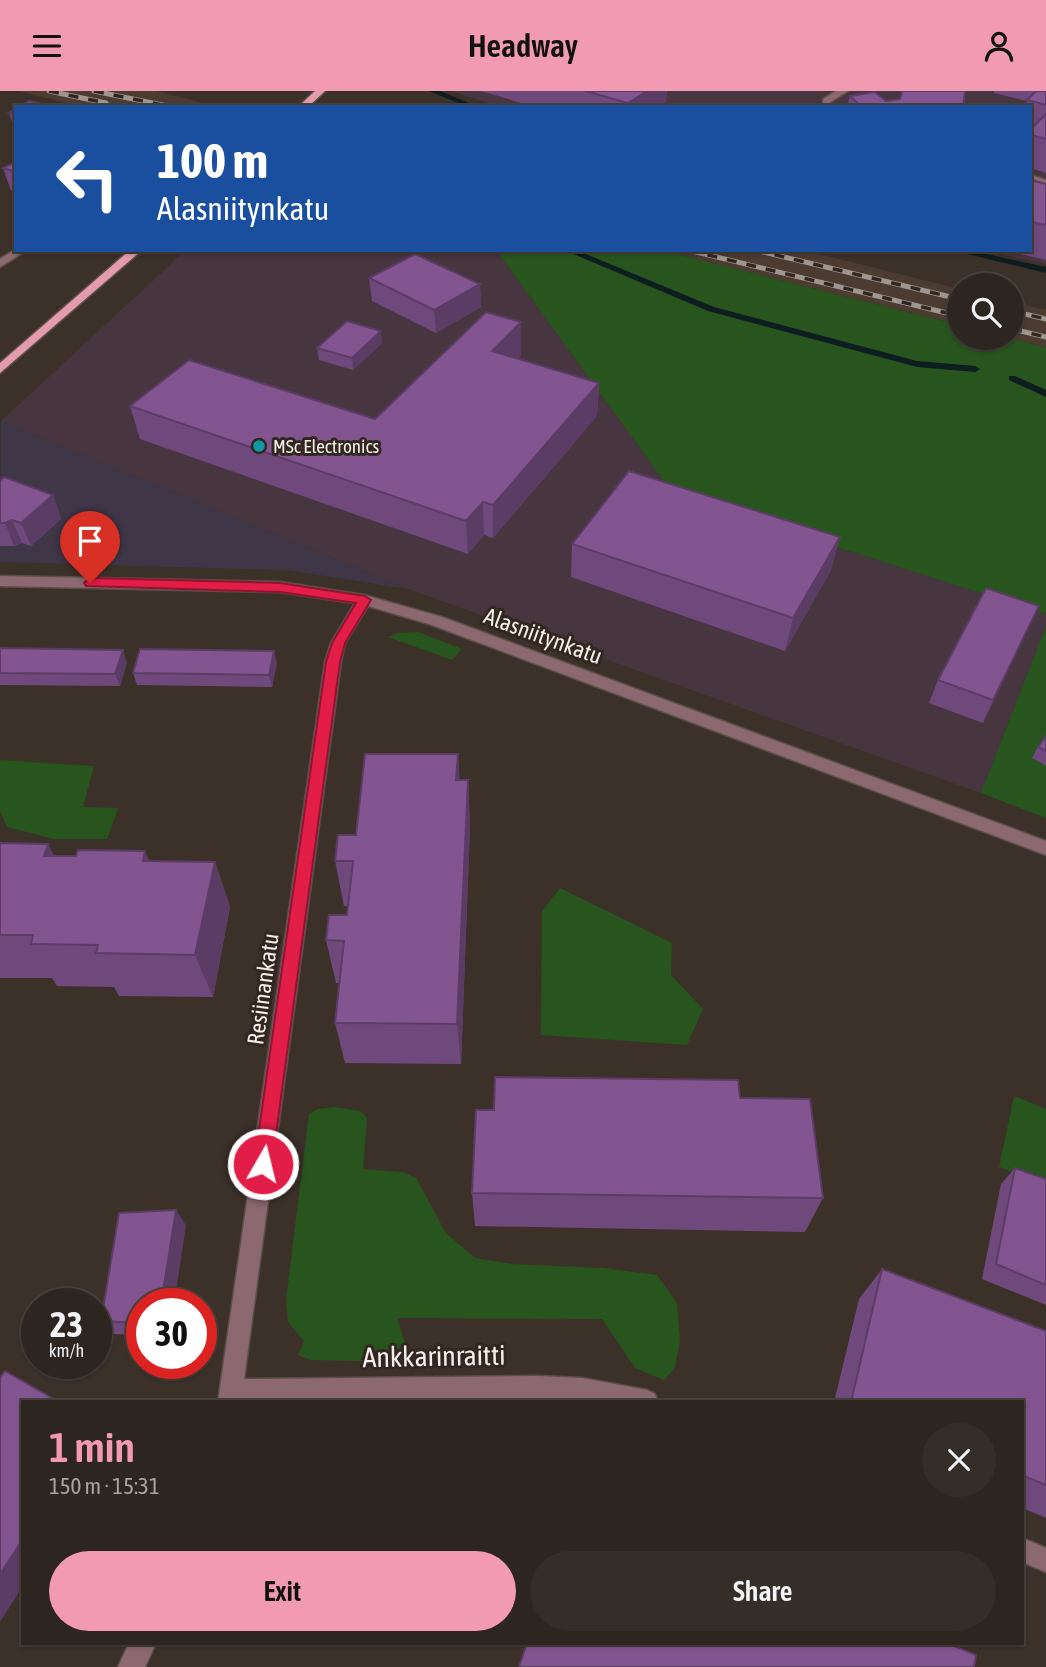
<!DOCTYPE html>
<html lang="en">
<head>
<meta charset="utf-8">
<style>
  body { margin:0; font-family:"Asap Condensed",sans-serif; background:#352d28; color:#f1f3f6; height:100vh; display:flex; flex-direction:column; font-size:26px; white-space:nowrap }
  * { box-sizing:border-box; margin:0 }
  p { font-size:23px; color:#a7a5a4 }
  .icon { flex:none; width:38px; height:38px; fill:none; stroke:currentColor; stroke-width:2; stroke-linecap:round; stroke-linejoin:round }
  .map { position:relative; flex:1; overflow:hidden }
  .panel { position:absolute; left:21px; top:1309px; width:1003px; height:245px; display:flex; flex-direction:column; background:#2d251f; border-radius:0px; box-shadow:0 2px 5px #0004,0 0 0 2px #48423d }
  .panel>* { flex:none }
  .banner { position:absolute; left:14px; top:14px; width:1018px; height:147px; border-radius:0px; box-shadow:0 2px 5px #0004,0 0 0 2px #48423d; background:#1a4fa0; color:#fff; overflow:hidden }
  .buttons { position:absolute; left:947px; top:182px; display:grid; gap:14px }
  .buttons a { display:grid; place-items:center; width:77px; height:77px; border-radius:50%; background:#2d251f; box-shadow:0 2px 5px #0004,0 0 0 2px #48423d; font-size:35px }
  .speed { position:absolute; left:21px; top:1197px; display:flex; gap:14px; font-size:35px; font-weight:700; text-align:center }
  .speed>* { display:grid; place-content:center; width:91px; height:91px; border-radius:50%; background:#2d251f; box-shadow:0 2px 5px #0004,0 0 0 2px #48423d; line-height:1 }
  .speed small { font-size:18px; font-weight:400 }
  .speed .limit { border:10px solid #d22; background:#fff; color:#111 }
  .pin { position:absolute; display:grid; place-items:center; width:60px; height:60px; color:#fff; margin:-72px -30px; border-radius:50% 50% 50% 0; rotate:-45deg; box-shadow:0 0 7px #0007 }
  .pin .icon { rotate:45deg }
  .me { position:absolute; width:77px; margin:-38px; rotate:8deg; stroke-linejoin:round; filter:drop-shadow(0 0 5px #0008) }
  .turn { display:flex; align-items:center; gap:24px; height:147px; padding:0 28px; font-size:32px }
  .turn .icon { width:91px; height:91px; stroke-width:2.5 }
  .turn b { display:block; font-size:49px; line-height:60px }
  .round { display:grid; place-items:center; flex:none; width:74px; height:74px; border-radius:37px; background:#352d28 }
  .summary { display:flex; align-items:center; justify-content:space-between; height:119px; padding:0 28px }
  h1 { font-size:42px; font-weight:600; line-height:52px; color:#f19ab1 }
  .primary-button { display:flex; gap:14px; margin-top:auto; padding:14px 28px }
  .primary-button a { flex:1; height:80px; border-radius:42px; background:#f19ab1; color:#111; font-size:28px; font-weight:600; line-height:80px; text-align:center }
  .primary-button a+a { background:#352d28; color:#f1f3f6 }
  header { display:flex; justify-content:space-between; align-items:center; height:91px; padding:0 28px; background:#f19ab1; color:#111; font-size:32px; font-weight:600 }
  .map>svg:first-child { display:block }
</style>
</head>
<body>
<header><svg class="icon" aria-label="menu" viewBox="0 0 24 24"><path d="M4 6h16M4 12h16M4 18h16"/></svg>Headway<svg class="icon" aria-label="person" viewBox="0 0 24 24"><circle cx="12" cy="8" r="4"/><path d="M4 21q1-7 8-7t8 7"/></svg></header>
<div class="map">
<svg width="1046" height="1576" viewBox="0 0 1046 1576">
  <rect width="100%" height="100%" fill="#3c3129"/>
  <polygon fill="#3f3748" points="1,330 408,498 287,479 0,471"/>
  <g fill="#473540">
    <polygon points="451,0 1046,0 1046,173 982,159 1031,159 1031,16 500,16"/>
    <polygon points="186,159 496,159 674,404 1046,523 1046,535 981,702 408,498 1,330"/>
  </g>
  <g fill="#4b3b30">
    <polygon points="18,0 157,0 218,16 83,16"/>
    <polygon points="661,159 803,159 959,198 959,234"/>
    <polygon points="1012,211 1046,219 1046,256 1008,247 1012,247"/>
  </g>
  <g fill="#28541e">
    <polygon points="496,159 661,159 959,234 959,247 1008,247 1046,256 1046,523 674,404"/>
    <polygon points="1046,535 1046,727 981,702"/>
    <polygon points="418,541 462,558 452,569 388,546 399,542"/>
    <polygon points="0,669 94,675 83,716 118,717 107,748 54,748 7,736 0,720"/>
    <polygon points="560,797 672,852 671,884 703,918 687,954 541,944 542,820"/>
    <polygon points="1014,1005 1046,1018 1046,1093 999,1076"/>
    <polygon points="334,1016 360,1020 367,1027 363,1078 403,1081 416,1087 446,1142 475,1167 512,1173 603,1177 657,1184 677,1212 680,1249 675,1277 664,1289 635,1277 602,1228 397,1227 408,1261 403,1271 311,1269 298,1264 304,1250 288,1231 286,1209 309,1023 318,1018"/>
  </g>
  <g fill="none" stroke-linecap="round" stroke-linejoin="round">
    <g fill="#0e1d1f" fill-rule="evenodd">
      <polygon points="429,0 440,0 479,16 468,16"/>
      <polygon points="564,159 576,159 714,216 917,270 975,275 980,278 975,281 917,276 708,220"/>
      <polygon points="951,159 968,159 1046,176 1046,182"/>
      <polygon points="1009,285 1015,285 1046,299 1046,306 1009,289"/>
    </g>
    <g stroke="#5a4f48" stroke-width="3">
      <g id="minor">
        <polygon points="836,0 848,0 829,12 823,12 823,8"/>
        <polygon points="1031,84 1046,89 1046,95 1031,90"/>
        <polygon points="16,158 27,159 0,176 0,168"/>
        <polygon points="0,485 280,491 364,504 442,526 1046,750 1046,764 432,534 368,515 345,552 341,571 244,1288 538,1285 582,1287 647,1299 655,1303 658,1311 538,1307 218,1311 325,571 331,552 355,512 280,501 0,495"/>
        <polygon points="1022,1447 1046,1457 1046,1481 1022,1471"/>
        <polygon points="129,1552 156,1552 145,1576 118,1576"/>
      </g>
    </g>
    <g stroke="#5a4f48" stroke-width="3">
      <g id="major">
        <polygon points="315,0 325,0 308,16 298,16"/>
        <polygon points="130,159 142,159 0,282 0,272"/>
      </g>
    </g>
    <use href="#minor" fill="#8c6871" fill-rule="evenodd"/>
    <use href="#major" fill="#e39bad" fill-rule="evenodd"/>
    <g stroke="#9f968f" stroke-width="5">
      <g id="rail">
        <polyline points="49,0 106,12"/>
        <polyline points="94,0 172,16"/>
        <polyline points="688,159 959,225"/>
        <polyline points="755,159 959,208"/>
        <polyline points="1012,220 1046,228"/>
        <polyline points="1012,238 1046,246"/>
      </g>
    </g>
    <use href="#rail" stroke="#322720" stroke-width="3.5" stroke-dasharray="10" stroke-linecap="butt"/>
  </g>
  <g fill="#70497c">
    <polygon points="481,0 667,0 665,16 535,16"/>
    <polygon points="994,0 1046,0 1046,82 1031,77 1031,16 1025,16 1027,10 994,2"/>
    <polygon points="850,5 886,10 963,16 847,16"/>
    <polygon points="16,18 16,34 13,34 9,22"/>
    <polygon points="16,71 16,101 11,100 3,77"/>
    <polygon points="1031,89 1046,93 1046,169 1003,159 1031,159"/>
    <polygon points="369,187 480,193 481,216 436,242 372,210"/>
    <polygon points="382,252 353,279 319,269 317,257"/>
    <polygon points="521,264 517,268 599,292 597,325 493,447 484,444 468,463 140,348 130,315 375,328"/>
    <polygon points="0,390 53,404 61,428 31,455 22,452 14,455 0,455"/>
    <polygon points="840,446 831,479 785,560 571,486 572,453"/>
    <polygon points="1039,515 983,632 929,612 938,589"/>
    <polygon points="0,557 127,571 120,595 0,594"/>
    <polygon points="277,572 272,596 137,594 133,582"/>
    <polygon points="1046,645 1046,675 1032,667 1038,656"/>
    <polygon points="458,663 459,689 468,689 470,736 461,973 345,972 335,932 339,892 336,892 326,849 347,824 348,815 344,815 335,770 356,744"/>
    <polygon points="0,752 54,765 150,770 215,771 230,816 213,906 119,905 114,896 57,895 52,887 0,887"/>
    <polygon points="740,1007 823,1107 805,1141 475,1135 472,1102"/>
    <polygon points="1015,1077 1046,1088 1046,1214 982,1188 1001,1093"/>
    <polygon points="176,1119 186,1135 142,1213 142,1244 114,1243 101,1230"/>
    <polygon points="882,1178 1046,1240 1046,1427 1022,1417 1022,1311 834,1311 859,1208"/>
  </g>
  <g fill="#5b3c65">
    <polygon points="647,0 667,0 666,15 628,16 628,12"/>
    <polygon points="480,193 481,216 436,242 434,219"/>
    <polygon points="521,231 521,264 493,293 492,260"/>
    <polygon points="381,240 382,252 353,279 352,267"/>
    <polygon points="599,292 597,325 493,447 493,414"/>
    <polygon points="53,404 61,428 31,455 21,432"/>
    <polygon points="483,411 484,444 468,463 466,430"/>
    <polygon points="12,429 22,452 14,455 5,432"/>
    <polygon points="840,446 831,479 785,560 793,527"/>
    <polygon points="1039,515 1028,538 983,632 993,609"/>
    <polygon points="123,559 127,571 120,595 115,583"/>
    <polygon points="274,560 277,572 272,596 269,584"/>
    <polygon points="458,663 461,710 456,689"/>
    <polygon points="468,689 470,736 461,973 457,933"/>
    <polygon points="48,753 72,798 44,765"/>
    <polygon points="145,760 164,805 143,770"/>
    <polygon points="215,771 230,816 213,906 195,864"/>
    <polygon points="176,1119 186,1135 174,1213 161,1213"/>
    <polygon points="23,1448 23,1495 0,1531 0,1483"/>
  </g>
  <g fill="#825590" stroke="#5b3c65" stroke-width="2">
    <polygon points="585,0 647,0 628,12"/>
    <polygon points="902,0 965,0 963,16 862,16 850,5 875,1 886,10 900,8"/>
    <polygon points="1036,0 1046,0 1046,14 1027,9"/>
    <polygon points="29,10 56,16 20,16"/>
    <polygon points="16,18 16,24 9,22"/>
    <polygon points="1046,23 1046,48 1031,44 1031,38"/>
    <polygon points="16,71 16,81 3,77"/>
    <polygon points="1031,89 1046,93 1046,134 1031,131"/>
    <polygon points="415,163 480,193 434,219 369,187"/>
    <polygon points="486,221 521,231 492,260 599,292 493,414 483,411 466,430 130,315 189,269 375,328"/>
    <polygon points="347,230 381,240 352,267 317,257"/>
    <polygon points="629,380 840,446 793,527 572,453"/>
    <polygon points="4,386 53,404 21,432 12,429 5,432 0,432 0,390"/>
    <polygon points="986,497 1039,515 993,609 938,589"/>
    <polygon points="0,557 123,559 115,583 0,582"/>
    <polygon points="140,558 274,560 269,584 133,582"/>
    <polygon points="1046,645 1046,660 1038,656"/>
    <polygon points="365,663 458,663 456,689 468,689 457,933 335,932 344,850 326,849 329,824 347,824 353,770 335,770 338,744 356,744"/>
    <polygon points="0,752 48,753 44,765 76,765 78,759 145,760 143,770 215,771 195,864 96,862 98,854 31,853 33,844 0,844"/>
    <polygon points="495,986 738,989 740,1007 810,1008 823,1107 472,1102 476,1019 494,1019"/>
    <polygon points="1015,1077 1046,1088 1046,1194 996,1173"/>
    <polygon points="176,1119 161,1213 142,1213 142,1232 101,1230 119,1122"/>
    <polygon points="882,1178 1046,1240 1046,1394 1022,1384 1022,1311 851,1311"/>
    <polygon points="5,1280 59,1311 23,1311 23,1448 0,1483 0,1287"/>
    <polygon points="527,1552 947,1552 976,1564 974,1576 519,1576"/>
  </g>
  <polygon fill="#e11d48" stroke="#92132f" stroke-width="2" points="90,487 280,492 365,505 371,509 345,552 340,571 272,1073 270,1079 263,1082 256,1079 254,1073 326,571 332,552 356,512 280,501 86,495 84,492"/>
  <circle fill="#0f9aa8" stroke="#322720" stroke-width="2.5" cx="259" cy="355" r="7"/>
  <g text-anchor="middle" dominant-baseline="central" stroke-width="6" stroke-linejoin="round" paint-order="stroke">
    <g font-size="19" fill="#f5eee9" stroke="#322720" text-anchor="start">
      <text x="273" y="355">MSc Electronics</text>
    </g>
    <g font-size="23" fill="#f5eee9" stroke="#322720">
      <text transform="translate(543 545) rotate(20)">Alasniitynkatu</text>
      <text transform="translate(263 898) rotate(-82)">Resiinankatu</text>
    </g>
    <g font-size="28" fill="#f5eee9" stroke="#322720">
      <text transform="translate(434 1265) rotate(-1)">Ankkarinraitti</text>
    </g>
  </g>
</svg>
<div class="buttons">
<a><svg class="icon" aria-label="search" viewBox="0 0 24 24"><circle cx="10" cy="10" r="6"/><path d="M15 15l6 6"/></svg></a>
</div>
<div class="speed"><div>23<small>km/h</small></div><div class="limit">30</div></div>
<div class="pin" style="left:90px;top:492px;background:#d93025"><svg class="icon" aria-label="arrive" viewBox="0 0 24 24"><path d="M6 21V4h12l-3 4 3 4H6"/></svg></div>
<svg class="me" style="left:263px;top:1073px" viewBox="-20 -20 40 40"><circle r="17" fill="#e11d48" stroke="#fff" stroke-width="3"/><path d="M0-11L8 9 0 5-8 9z" fill="#fff"/></svg>
<div class="banner">
<div class="turn"><svg class="icon" aria-label="left" viewBox="0 0 24 24"><path d="M17 20v-9H6M10 6l-5 5 5 5"/></svg><div><b>100 m</b>Alasniitynkatu</div></div>
</div>
<section class="panel">
<div class="summary"><div><h1>1 min</h1><p>150 m · 15:31</p></div><a class="round"><svg class="icon" aria-label="close" viewBox="0 0 24 24"><path d="M6 6l12 12M18 6L6 18"/></svg></a></div>
<div class="primary-button"><a>Exit</a><a>Share</a></div>
</section>
</div>
</body>
</html>
